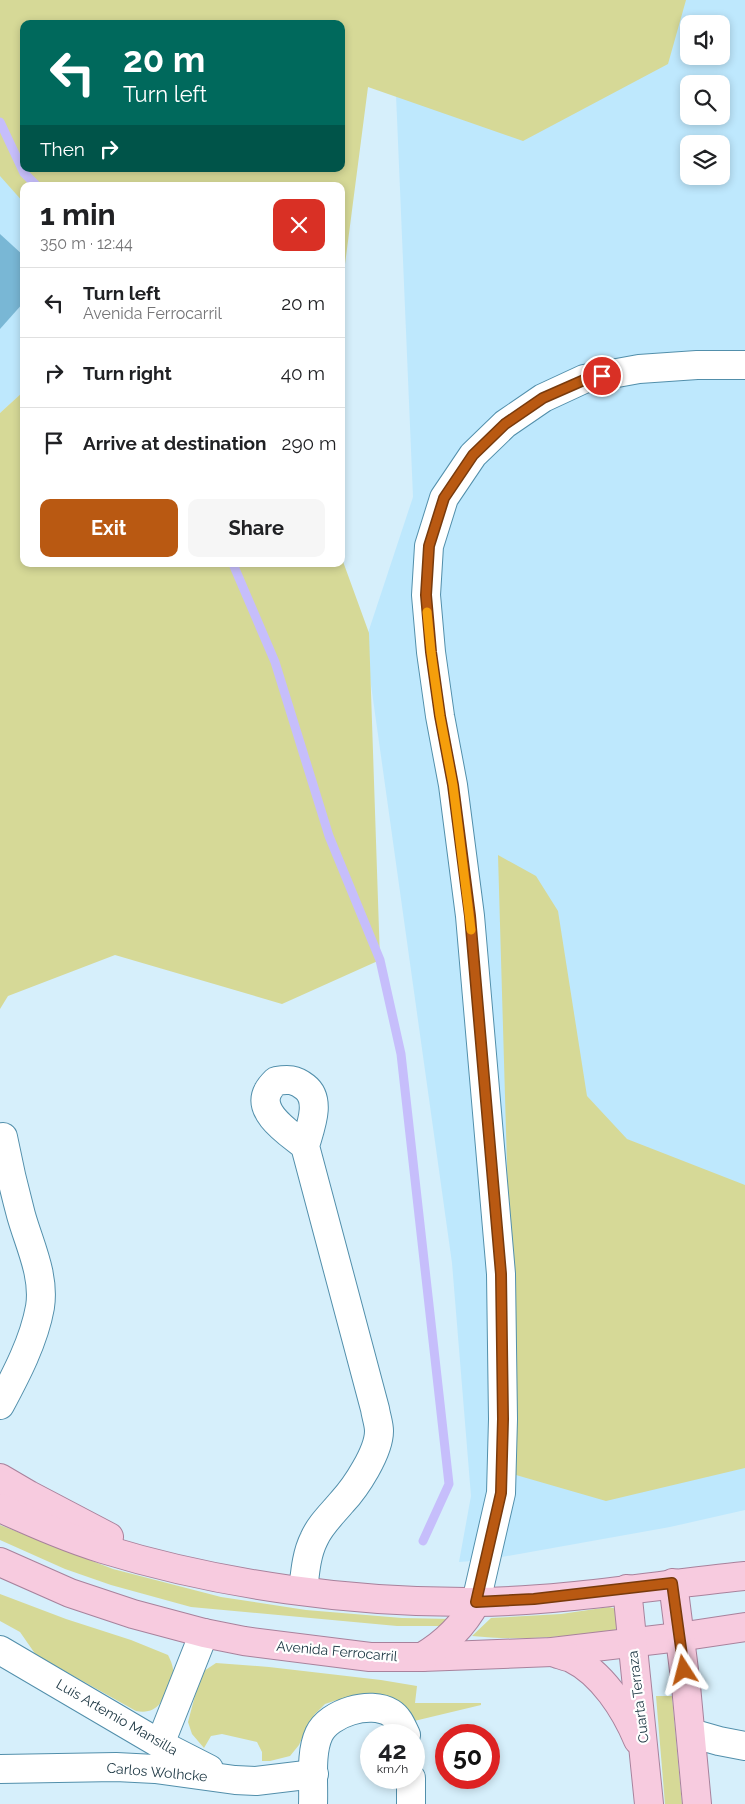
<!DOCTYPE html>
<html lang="en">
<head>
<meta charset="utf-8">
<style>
  body { margin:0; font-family:Raleway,sans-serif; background:#f6f6f6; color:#202124; height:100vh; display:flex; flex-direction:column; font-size:19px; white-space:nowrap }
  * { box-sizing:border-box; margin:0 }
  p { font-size:16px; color:#757577 }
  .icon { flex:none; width:28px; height:28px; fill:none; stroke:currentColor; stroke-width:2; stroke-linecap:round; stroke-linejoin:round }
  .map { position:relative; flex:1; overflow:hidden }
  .sheet { position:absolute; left:20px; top:182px; width:325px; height:385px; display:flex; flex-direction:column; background:#fff; border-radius:10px; box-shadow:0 2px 8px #0003 }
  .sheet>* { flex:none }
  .top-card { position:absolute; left:20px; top:20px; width:325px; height:152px; border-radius:10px; box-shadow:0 2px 8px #0003; background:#00695c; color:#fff; overflow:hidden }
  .tools { position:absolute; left:680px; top:15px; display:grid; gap:10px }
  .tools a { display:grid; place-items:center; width:50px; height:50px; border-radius:10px; background:#fff; box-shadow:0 2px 8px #0003; font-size:25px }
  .speed { position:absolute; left:360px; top:1724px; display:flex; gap:10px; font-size:25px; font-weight:700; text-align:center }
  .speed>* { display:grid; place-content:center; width:65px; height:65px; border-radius:50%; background:#fff; box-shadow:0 2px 8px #0003; line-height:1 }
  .speed small { font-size:12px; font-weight:400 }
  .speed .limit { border:8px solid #d22; background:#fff; color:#111 }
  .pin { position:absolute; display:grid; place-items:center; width:42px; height:42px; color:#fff; margin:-21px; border:2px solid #fff; border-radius:50%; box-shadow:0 1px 5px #0007 }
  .me { position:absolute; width:55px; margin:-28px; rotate:351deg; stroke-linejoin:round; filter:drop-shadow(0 0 4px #0008) }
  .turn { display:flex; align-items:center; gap:18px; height:105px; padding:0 20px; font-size:22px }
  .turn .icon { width:65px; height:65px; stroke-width:2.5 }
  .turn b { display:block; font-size:35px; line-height:42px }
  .then { display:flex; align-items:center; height:48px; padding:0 20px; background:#0003; gap:10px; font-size:19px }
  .round { display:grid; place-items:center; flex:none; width:52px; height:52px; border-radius:10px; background:#f6f6f6 }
  .head { display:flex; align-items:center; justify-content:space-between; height:85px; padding:0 20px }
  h1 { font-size:30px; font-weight:700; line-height:38px }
  .button { display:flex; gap:10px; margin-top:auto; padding:10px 20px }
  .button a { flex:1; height:58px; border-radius:10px; background:#b95912; color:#fff; font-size:20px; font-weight:700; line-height:58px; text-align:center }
  .button a+a { background:#f6f6f6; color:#202124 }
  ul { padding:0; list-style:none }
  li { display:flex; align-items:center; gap:15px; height:70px; padding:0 20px; border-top:1px solid #e0e0e0 }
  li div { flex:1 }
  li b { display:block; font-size:19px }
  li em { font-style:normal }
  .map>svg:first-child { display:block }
</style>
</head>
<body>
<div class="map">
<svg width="745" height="1804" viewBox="0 0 745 1804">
  <rect width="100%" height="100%" fill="#d6effb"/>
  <g fill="#bee8fd" fill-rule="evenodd">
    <polygon points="0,0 24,24 24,391 0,413"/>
    <path d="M392,0H745V1510L670,1527L485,1560L459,1562L471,1496L452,1263L365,642L413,497ZM689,24H721V56H689ZM689,84H721V116H689ZM689,144H721V176H689Z"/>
  </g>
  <g fill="#d6d997" fill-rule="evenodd">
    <path d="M0,0H686L668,64L523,141L368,87L341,295V186H24V203L0,176ZM24,24H341V169H24Z"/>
    <polygon points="24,391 24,564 341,564 341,556 369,633 380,960 282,1004 115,955 8,996 0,1009 0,413"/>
    <polygon points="498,855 536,876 558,911 587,1096 627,1139 745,1185 745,1468 606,1501 516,1475"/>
    <polygon points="0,1525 113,1569 221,1597 306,1610 402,1618 454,1619 442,1626 397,1626 191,1607 111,1585 65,1569 0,1540"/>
    <path d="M0,1594L66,1619L131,1640L168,1655C171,1661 174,1668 173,1674C173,1678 170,1682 169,1685C163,1701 157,1715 136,1711L36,1655L20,1632L0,1621Z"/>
    <path d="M609,1607L617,1609L619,1629C571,1637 520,1641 472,1636L491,1618L561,1614Z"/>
    <polygon points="216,1663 269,1667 381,1680 417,1686 415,1703 481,1703 481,1705 410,1722 361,1698 337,1700 325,1704 315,1714 308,1724 299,1745 290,1756 270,1761 262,1761 262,1752 257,1742 222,1734 211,1736 204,1748 192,1734 188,1722 201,1673"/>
    <polygon points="656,1696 672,1696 682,1804 665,1804"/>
  </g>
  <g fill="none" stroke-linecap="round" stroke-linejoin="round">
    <g stroke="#c6befb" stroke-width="9">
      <polyline points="0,122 24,173 37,186"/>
      <polyline points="233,564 275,662 329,836 380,960 401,1054 449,1484 423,1541"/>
    </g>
  </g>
  <polygon fill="#79b7d5" points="0,234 24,256 24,302 0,329"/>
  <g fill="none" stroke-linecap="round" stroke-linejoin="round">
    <g stroke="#528fab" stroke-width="30">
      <g id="minor">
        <path d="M0,1405C16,1375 34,1341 40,1307C45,1275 29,1244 21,1215C14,1189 8,1163 3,1137"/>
        <path d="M303,1591C305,1574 306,1555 314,1539C320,1525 332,1514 342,1502C356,1487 379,1452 379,1431C379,1424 376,1416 375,1409L305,1146C310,1128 322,1100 305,1087C295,1079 288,1079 276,1081C273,1084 270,1087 268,1091C256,1113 291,1134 305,1146"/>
        <polyline points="476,1602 501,1493 503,1419 501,1274 470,916 453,785 440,716 431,652 426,595 429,546 444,498 473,455 505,424 543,398 584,379 639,369 697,365 745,365"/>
        <polyline points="0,1650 160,1744 209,1769"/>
        <polyline points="691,1733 719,1741 745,1746"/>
        <polyline points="160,1744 204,1633"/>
        <polyline points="0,1769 116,1767 155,1769 235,1780 256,1781 314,1774"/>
        <polyline points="411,1778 411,1804"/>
        <path d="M313,1804C314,1783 310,1753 319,1734C329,1713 370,1700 391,1713C399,1718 402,1727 406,1735"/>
      </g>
    </g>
    <g stroke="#a8829c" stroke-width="30">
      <g id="major">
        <polyline points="0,1478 29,1495 109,1537"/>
        <path d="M0,1508C34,1523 67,1538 103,1549C220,1585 353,1603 475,1602C566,1601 655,1585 745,1576"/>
        <polyline points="0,1562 70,1593 133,1614 204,1633 244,1641 370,1657 422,1657 552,1652 679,1637 745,1627"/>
        <polyline points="673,1583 686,1686 697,1804"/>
        <polyline points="627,1589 649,1804"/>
        <path d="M552,1652C558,1654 565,1656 571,1658C602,1673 625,1709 638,1740"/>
        <path d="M422,1657C446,1643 463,1626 476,1602"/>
      </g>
    </g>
    <use href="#minor" stroke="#fff" stroke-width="28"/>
    <use href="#major" stroke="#f7cbdf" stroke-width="28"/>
  </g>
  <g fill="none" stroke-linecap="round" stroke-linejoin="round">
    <g stroke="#783a0c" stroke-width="12">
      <polyline id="route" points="602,376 584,380 543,398 505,424 473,455 444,498 429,546 426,595 431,652 440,716 453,785 470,916 501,1274 503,1419 501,1493 476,1602 534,1599 672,1583 684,1670"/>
    </g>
    <use href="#route" stroke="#b95912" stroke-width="9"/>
    <polyline stroke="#f59e0b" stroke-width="9" points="427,612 431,652 440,716 453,785 471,930"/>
  </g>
  <g text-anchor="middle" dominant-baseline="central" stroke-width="4.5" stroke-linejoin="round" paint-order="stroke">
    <g font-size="14" fill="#203a46" stroke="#fff">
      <text transform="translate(337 1651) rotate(5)">Avenida Ferrocarril</text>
      <text transform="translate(638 1697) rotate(-97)">Cuarta Terraza</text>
      <text transform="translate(117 1717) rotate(30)">Luis Artemio Mansilla</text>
      <text transform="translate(157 1772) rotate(5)">Carlos Wolhcke</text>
    </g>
  </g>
</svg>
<div class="tools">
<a><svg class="icon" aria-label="sound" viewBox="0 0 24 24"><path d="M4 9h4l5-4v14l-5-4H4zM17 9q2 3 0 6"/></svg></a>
<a><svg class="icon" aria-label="search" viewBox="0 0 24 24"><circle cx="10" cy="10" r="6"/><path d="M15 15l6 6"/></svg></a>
<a><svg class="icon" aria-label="layers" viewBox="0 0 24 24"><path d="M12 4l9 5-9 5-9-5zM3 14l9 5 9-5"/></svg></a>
</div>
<div class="speed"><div>42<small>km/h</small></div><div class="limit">50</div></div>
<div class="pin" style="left:602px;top:376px;background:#d93025"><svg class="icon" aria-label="arrive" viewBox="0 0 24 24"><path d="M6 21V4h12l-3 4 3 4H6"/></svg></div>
<svg class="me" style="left:684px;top:1670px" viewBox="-20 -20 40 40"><path d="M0-17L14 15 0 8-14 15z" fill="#b95912" stroke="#fff" stroke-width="4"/></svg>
<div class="top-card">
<div class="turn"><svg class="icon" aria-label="left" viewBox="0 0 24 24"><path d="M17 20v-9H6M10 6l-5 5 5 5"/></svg><div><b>20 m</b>Turn left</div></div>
<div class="then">Then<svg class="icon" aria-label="right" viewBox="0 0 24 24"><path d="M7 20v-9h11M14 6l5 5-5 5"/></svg></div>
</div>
<section class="sheet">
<div class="head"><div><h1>1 min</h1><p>350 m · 12:44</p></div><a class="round" style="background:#d93025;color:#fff"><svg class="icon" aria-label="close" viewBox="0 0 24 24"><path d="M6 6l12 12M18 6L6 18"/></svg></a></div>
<ul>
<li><svg class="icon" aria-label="left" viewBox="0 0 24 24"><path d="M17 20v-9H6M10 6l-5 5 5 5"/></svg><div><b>Turn left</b><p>Avenida Ferrocarril</p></div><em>20 m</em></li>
<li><svg class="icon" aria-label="right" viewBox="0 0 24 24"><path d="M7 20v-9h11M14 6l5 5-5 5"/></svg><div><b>Turn right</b></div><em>40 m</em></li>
<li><svg class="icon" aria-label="arrive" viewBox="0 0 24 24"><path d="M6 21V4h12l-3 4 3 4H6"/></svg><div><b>Arrive at destination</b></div><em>290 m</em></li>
</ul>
<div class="button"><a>Exit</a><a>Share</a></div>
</section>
</div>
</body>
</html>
